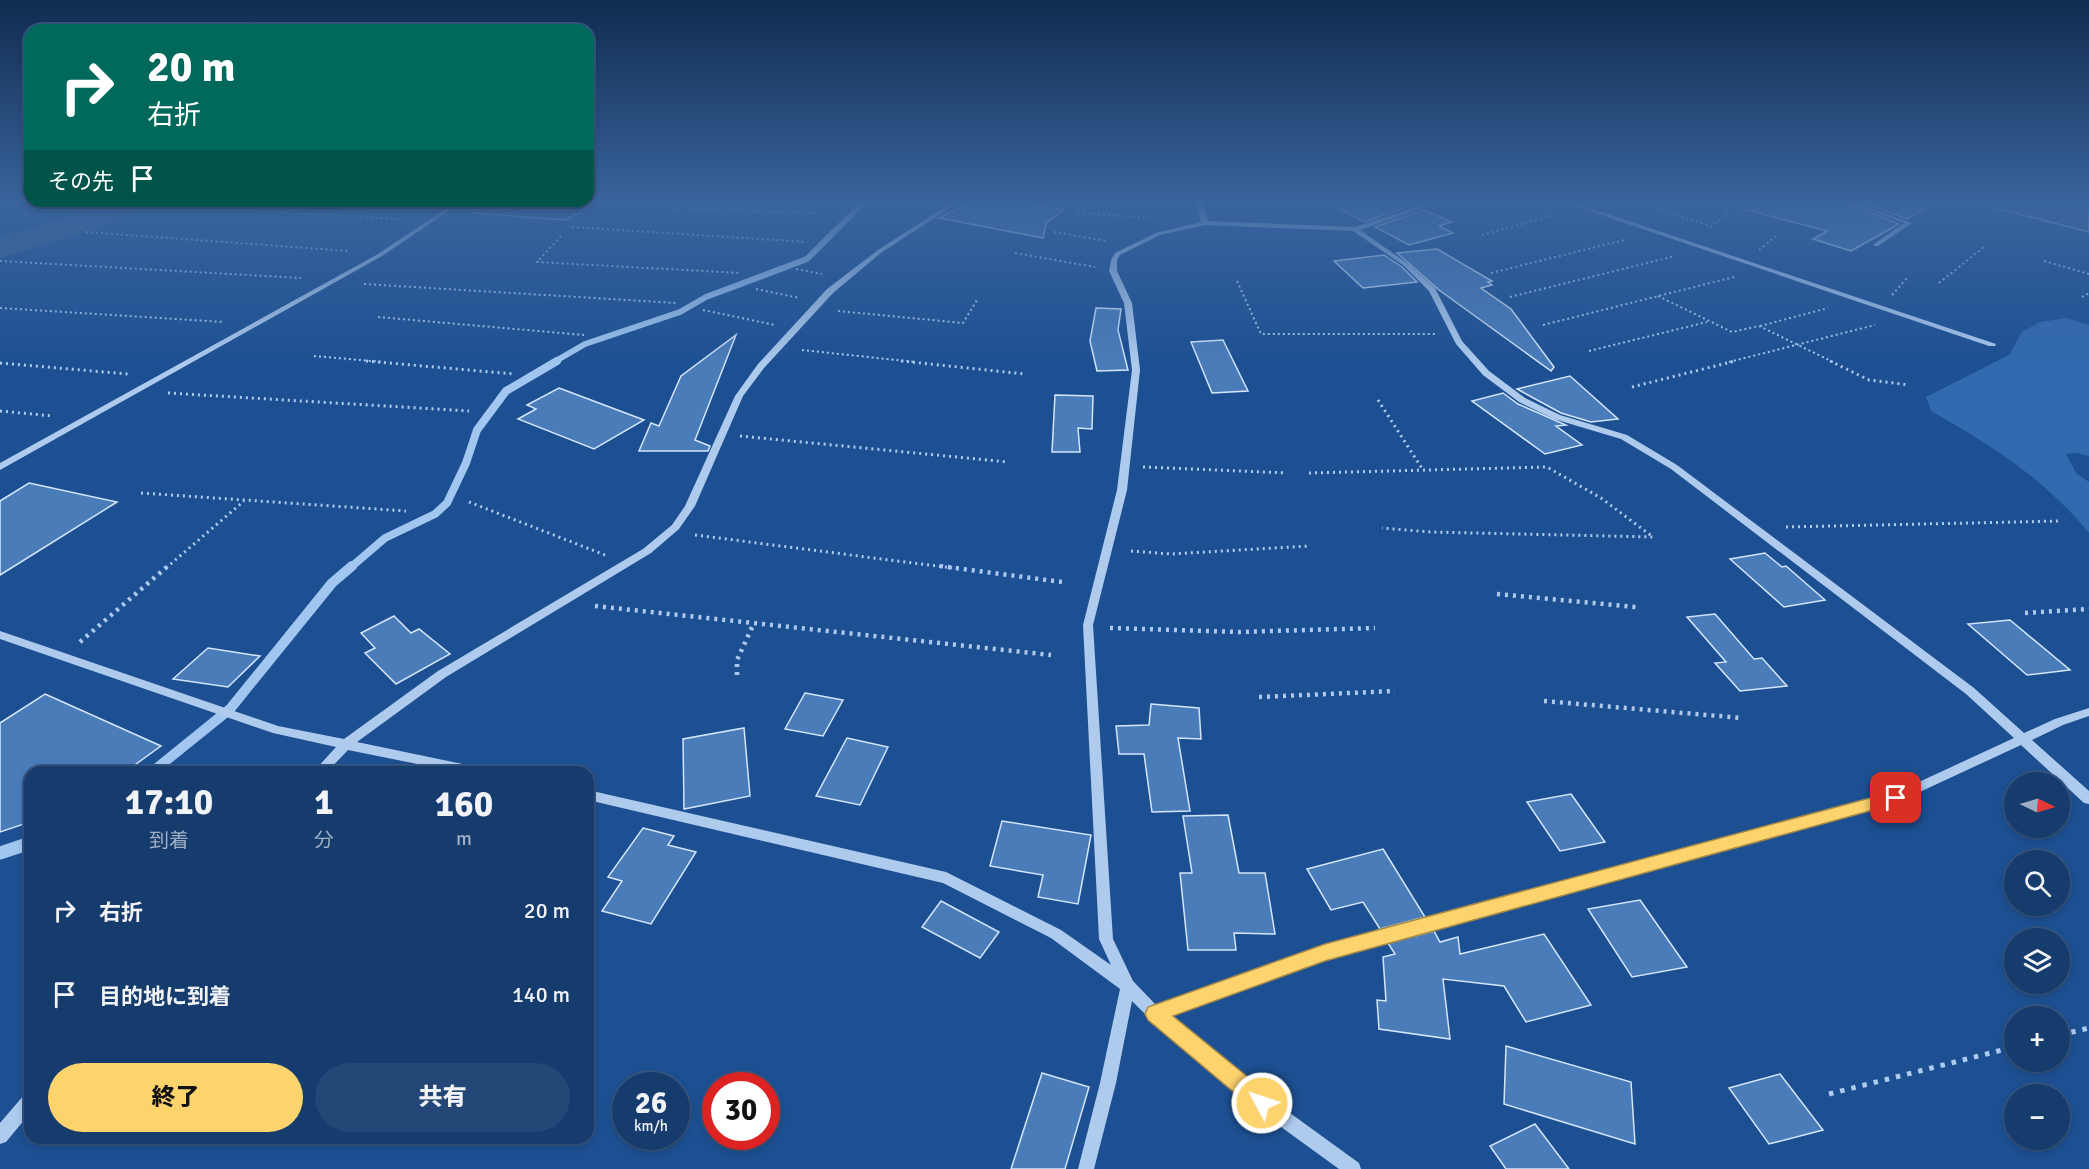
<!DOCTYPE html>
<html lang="ja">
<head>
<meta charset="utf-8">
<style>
  body { margin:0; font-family:Signika,"Noto Sans JP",sans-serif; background:#234776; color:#f1f3f6; height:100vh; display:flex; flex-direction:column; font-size:22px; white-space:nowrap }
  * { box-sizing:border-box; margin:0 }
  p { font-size:20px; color:#9eadc2 }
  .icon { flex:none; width:33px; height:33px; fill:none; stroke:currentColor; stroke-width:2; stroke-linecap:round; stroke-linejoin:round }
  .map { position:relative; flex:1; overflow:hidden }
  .side { position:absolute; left:24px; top:766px; width:570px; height:378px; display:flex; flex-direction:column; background:#163c6e; border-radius:18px; box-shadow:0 3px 9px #0003,0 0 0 2px #355681 }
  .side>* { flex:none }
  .hud { position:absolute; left:24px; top:24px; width:570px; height:183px; border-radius:18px; box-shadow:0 3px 9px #0003,0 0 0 2px #355681; background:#00695c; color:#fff; overflow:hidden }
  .needle { width:39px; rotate:95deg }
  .controls { position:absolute; left:2004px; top:772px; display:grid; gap:12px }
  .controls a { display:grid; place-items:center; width:66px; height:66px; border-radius:50%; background:#163c6e; box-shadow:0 3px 9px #0003,0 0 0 2px #355681; font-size:30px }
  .speed { position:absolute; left:612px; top:1072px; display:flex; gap:12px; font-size:30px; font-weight:700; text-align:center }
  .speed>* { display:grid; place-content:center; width:78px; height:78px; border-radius:50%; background:#163c6e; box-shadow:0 3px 9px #0003,0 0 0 2px #355681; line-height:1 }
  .speed small { font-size:15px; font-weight:400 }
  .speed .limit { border:9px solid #d22; background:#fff; color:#111 }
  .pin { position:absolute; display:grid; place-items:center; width:51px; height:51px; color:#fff; margin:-26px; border-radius:12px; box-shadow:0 3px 9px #0006 }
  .me { position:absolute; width:66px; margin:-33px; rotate:310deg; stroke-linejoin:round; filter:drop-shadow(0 0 4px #0008) }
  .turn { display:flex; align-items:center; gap:21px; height:126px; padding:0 24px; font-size:27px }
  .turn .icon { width:78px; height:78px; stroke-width:2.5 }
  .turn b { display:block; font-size:42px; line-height:51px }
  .then { display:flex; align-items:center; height:57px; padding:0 24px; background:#0003; gap:12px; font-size:22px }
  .eta { display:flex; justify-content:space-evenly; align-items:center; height:102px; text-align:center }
  .eta b { font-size:36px; font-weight:800; line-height:42px }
  .action { display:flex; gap:12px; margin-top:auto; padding:12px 24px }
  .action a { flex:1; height:69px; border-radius:36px; background:#fdd36d; color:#111; font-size:24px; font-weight:800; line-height:69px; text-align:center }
  .action a+a { background:#234776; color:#f1f3f6 }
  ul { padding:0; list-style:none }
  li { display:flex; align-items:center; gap:18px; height:84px; padding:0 24px }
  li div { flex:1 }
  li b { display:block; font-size:22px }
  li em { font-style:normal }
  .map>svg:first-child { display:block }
</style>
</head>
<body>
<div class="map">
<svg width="2089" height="1169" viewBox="0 0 2089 1169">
  <rect width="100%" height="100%" fill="#1d5092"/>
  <path fill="#316aaf" d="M2067,318L2089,325V456L2077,453L2066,454L2076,473L2089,482V533C2047,481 1990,444 1931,411L1926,397L2009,355L2022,332L2040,322Z"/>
  <g fill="#3c6190" stroke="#a1c6f0" stroke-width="1.5">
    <polygon points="486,201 594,201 580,213 564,220 473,213"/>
    <polygon points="1972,201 2089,201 2089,232 1980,204"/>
  </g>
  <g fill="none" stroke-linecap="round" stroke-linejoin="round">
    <polyline stroke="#a1c6f0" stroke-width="6" points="554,362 585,344 680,312 706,297 807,259 861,205 858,201"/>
    <polyline stroke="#a1c6f0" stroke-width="8" points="350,568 385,538 435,514 447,503 466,463 477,430 506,391 557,361"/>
    <polyline stroke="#a1c6f0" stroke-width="10" points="152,772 230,709 332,583 352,566"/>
    <polyline stroke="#a1c6f0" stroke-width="13" points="0,853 30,843"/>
    <polygon fill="#3c6190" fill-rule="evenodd" points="106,201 151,201 146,208 90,231 0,258 0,237 66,217"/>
  </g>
  <g fill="#4a7cba" stroke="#d4e5fa" stroke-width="1.5">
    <polygon points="973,201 995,206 1000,201 1012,201 1064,210 1046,223 1043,238 939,218"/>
    <polygon points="1326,201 1403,201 1413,205 1364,222"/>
    <polygon points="1744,201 1840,201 1899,224 1851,251 1813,239 1827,231 1743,209"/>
    <polygon points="1858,201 1938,201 1907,219"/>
    <polygon points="1424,210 1452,222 1439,226 1453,233 1409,245 1375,227"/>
    <polygon points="1437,249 1492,281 1488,282 1492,285 1481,288 1511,309 1554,367 1551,371 1439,290 1397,253"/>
    <polygon points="1384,255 1402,267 1417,282 1363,288 1334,261"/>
    <polygon points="1096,308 1121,309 1118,330 1128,370 1097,371 1090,341"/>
    <polygon points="736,335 695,440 710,446 708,451 639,451 651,423 659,426 681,376"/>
    <polygon points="1223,340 1248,391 1212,393 1191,342"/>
    <polygon points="1570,376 1618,419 1591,422 1561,413 1517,389"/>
    <polygon points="559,388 644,420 594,449 518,419 536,409 527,405"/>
    <polygon points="1503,393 1518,404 1566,425 1556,426 1582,445 1545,454 1472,401"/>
    <polygon points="1055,395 1093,396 1092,429 1078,428 1080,452 1052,452"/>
    <polygon points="29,483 117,502 0,575 0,501"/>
    <polygon points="1765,553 1782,567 1786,566 1825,600 1784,607 1730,559"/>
    <polygon points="1715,614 1754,659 1762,658 1787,686 1740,691 1715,663 1726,662 1687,617"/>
    <polygon points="394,616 411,633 419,629 450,654 396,684 365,653 375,648 361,633"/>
    <polygon points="2010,620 2070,670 2027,675 1968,624"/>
    <polygon points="208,648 260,656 228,687 173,679"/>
    <polygon points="805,693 843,700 823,736 785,729"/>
    <polygon points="45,694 161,746 125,772 30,772 30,822 0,832 0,723"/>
    <polygon points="1151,704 1199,708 1201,739 1178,738 1190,811 1152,812 1144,754 1119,754 1116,726 1149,725"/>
    <polygon points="744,728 750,796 684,809 683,739"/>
    <polygon points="847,738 888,747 860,805 816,796"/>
    <polygon points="1571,794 1605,842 1560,851 1527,802"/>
    <polygon points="1228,815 1239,873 1265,873 1275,934 1234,933 1236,950 1188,950 1180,873 1192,873 1183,816"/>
    <polygon points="1002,821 1091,835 1078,904 1038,897 1043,875 990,866"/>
    <polygon points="643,828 674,836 668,845 696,852 651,924 602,911 622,881 608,877"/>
    <polygon points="1383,849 1425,917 1380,929 1363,902 1331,910 1307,869"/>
    <polygon points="1640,900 1687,967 1632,977 1588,909"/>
    <polygon points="941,901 999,932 980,958 922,927"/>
    <polygon points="1434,931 1440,942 1458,937 1460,954 1544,934 1591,1005 1526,1022 1504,986 1443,979 1450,1039 1379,1029 1377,1000 1386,1001 1383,957 1395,954 1388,943"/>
    <polygon points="1506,1046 1631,1082 1635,1144 1504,1104"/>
    <polygon points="1042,1073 1089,1087 1065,1169 1011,1169"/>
    <polygon points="1780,1074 1823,1130 1769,1144 1729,1088"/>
    <polygon points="1535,1124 1569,1169 1506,1169 1490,1146"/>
  </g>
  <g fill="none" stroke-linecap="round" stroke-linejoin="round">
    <g stroke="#aecbee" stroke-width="2" stroke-dasharray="2 3" stroke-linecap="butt">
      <polyline points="1068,201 1068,207"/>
      <polyline points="1629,201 1711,226"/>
      <polyline points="151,205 401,219"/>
      <polyline points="608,206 815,213"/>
      <polyline points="1078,213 1149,218"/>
      <polyline points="572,227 807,242"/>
      <polyline points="1710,227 1729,212"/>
      <polyline points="86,232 349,251"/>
      <polyline points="1054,232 1107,241"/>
      <polyline points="1482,235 1554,215"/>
      <polyline points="561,236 537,262 741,273"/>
      <polyline points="1759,250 1777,235"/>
      <polyline points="1015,253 1095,267"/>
      <polyline points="0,261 301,278"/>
      <polyline points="2044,261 2089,274"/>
      <polyline points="796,269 822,274"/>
      <polyline points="1491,273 1624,240"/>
      <polyline points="1237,281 1261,334 1436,334"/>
      <polyline points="1939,283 1985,246"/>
      <polyline points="364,284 676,303"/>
      <polyline points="756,289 800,298"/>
      <polyline points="1892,295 1908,277"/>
      <polyline points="1658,296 1732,332 1759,326 1833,362"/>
      <polyline points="1510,297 1675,256"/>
      <polyline points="2082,297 2089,293"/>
      <polyline points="0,308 224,322"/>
      <polyline points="703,310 775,325"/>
      <polyline points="838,311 963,323 977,300"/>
      <polyline points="378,317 584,335"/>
      <polyline points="1543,325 1734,277"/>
      <polyline points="1760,326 1828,308"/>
      <polyline points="802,350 915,362"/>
      <polyline points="1589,351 1707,322"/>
      <polyline points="314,356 383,362"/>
      <polyline points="1729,362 1875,325"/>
    </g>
    <g stroke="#aecbee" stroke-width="3" stroke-dasharray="2 4" stroke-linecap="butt">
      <polyline points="366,361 514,374"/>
      <polyline points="901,361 1025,374"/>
      <polyline points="1830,361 1869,380 1909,385"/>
      <polyline points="0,363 128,374"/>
      <polyline points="1632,387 1735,361"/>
      <polyline points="168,393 469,411"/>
      <polyline points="1378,400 1423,470"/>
      <polyline points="0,411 53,416"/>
      <polyline points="740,436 1008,462"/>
      <polyline points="1143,467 1286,473"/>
      <polyline points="1309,473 1547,467 1601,498 1653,537 1430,532 1382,528"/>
      <polyline points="141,493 406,511"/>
      <polyline points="469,502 605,555"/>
      <polyline points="1786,527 2061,521"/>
      <polyline points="695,535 952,568"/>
      <polyline points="1131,551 1171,554 1309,546"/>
      <polyline points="166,568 244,501"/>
    </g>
    <g stroke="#aecbee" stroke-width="4.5" stroke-dasharray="3 5" stroke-linecap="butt">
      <polyline points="940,566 1062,582"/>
      <polyline points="1497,594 1636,607"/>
      <polyline points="595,606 1051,655"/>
      <polyline points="2025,613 2089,609"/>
      <polyline points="1110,628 1239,632 1375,628"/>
      <polyline points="80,642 168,566"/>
      <polyline points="737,675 737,660 754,623"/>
      <polyline points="1259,697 1395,691"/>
      <polyline points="1544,701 1742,718"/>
    </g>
    <g stroke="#aecbee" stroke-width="5" stroke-dasharray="4.5 7" stroke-linecap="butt">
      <polyline points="2060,1035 2089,1028"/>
      <polyline points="1829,1094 2014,1047"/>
    </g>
    <g fill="#aecbee" fill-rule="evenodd">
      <polygon points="457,201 464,201 382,256 0,470 0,463 378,254"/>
      <polygon points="954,201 961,201 882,252 833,293 764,368 743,396 695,506 679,529 651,553 446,677 357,742 477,767 481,769 483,772 457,772 348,750 327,772 314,772 316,769 336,747 273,733 0,639 0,631 278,726 344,739 438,671 643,549 672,525 685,506 735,396 758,364 827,289 878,250"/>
      <path d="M1196,201H1202L1208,221L1355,227L1434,201H1444L1360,230L1407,263L1435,288L1462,341L1489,371L1525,398L1560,415L1627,435L1677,465L1974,688L2024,733L2055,719L2089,708V716L2063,725L2032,740L2089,791V804L2084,803L2021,745L1896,803L1325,958L1169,1016L1268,1097L1359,1163L1361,1169H1339L1256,1109L1150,1019L1132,1001L1116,1083L1094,1169H1078L1100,1083L1120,989L1051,938L943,883L588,800V790L946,872L1061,930L1111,965L1099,939L1083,625L1117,490L1132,370L1124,303L1109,271L1111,260L1115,253L1156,233L1201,222ZM1205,225L1353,231L1403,265L1429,291L1456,344L1483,375L1519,402L1554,419L1621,439L1671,469L1966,694L2014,738L1893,794L1325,946L1157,1006L1133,981L1113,939L1093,625L1127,490L1140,370L1132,303L1117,271V260L1120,255L1160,235Z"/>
      <polygon points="1560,201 1569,201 1996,344 1995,346 1989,346"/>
      <polygon points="1842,201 1851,201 1912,223 1878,246 1874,246 1874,244 1904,223"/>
      <polygon points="30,1093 30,1113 6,1142 0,1144 0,1123 24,1095"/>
    </g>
  </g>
  <linearGradient id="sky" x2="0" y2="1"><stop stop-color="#102c50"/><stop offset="0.55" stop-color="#3a649d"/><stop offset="1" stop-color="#3a649d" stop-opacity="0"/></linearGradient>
  <rect width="2089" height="365" fill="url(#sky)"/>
  <polygon fill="#fdd36d" stroke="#a48947" stroke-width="1.5" points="1896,791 1902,793 1904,798 1902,802 1325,961 1173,1016 1270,1095 1273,1103 1270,1110 1262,1113 1255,1110 1148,1020 1145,1014 1148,1007 1325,944"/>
</svg>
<div class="controls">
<a><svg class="needle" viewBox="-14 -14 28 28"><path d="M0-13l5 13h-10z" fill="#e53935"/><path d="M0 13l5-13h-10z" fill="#9eadc2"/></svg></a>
<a><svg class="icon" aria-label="search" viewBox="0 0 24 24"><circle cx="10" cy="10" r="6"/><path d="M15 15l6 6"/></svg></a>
<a><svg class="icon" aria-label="layers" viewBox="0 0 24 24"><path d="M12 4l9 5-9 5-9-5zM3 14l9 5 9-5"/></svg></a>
<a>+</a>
<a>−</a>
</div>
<div class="speed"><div>26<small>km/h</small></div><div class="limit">30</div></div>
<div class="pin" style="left:1896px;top:798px;background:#d93025"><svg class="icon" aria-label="arrive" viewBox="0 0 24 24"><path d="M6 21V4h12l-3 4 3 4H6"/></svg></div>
<svg class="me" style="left:1262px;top:1103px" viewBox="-20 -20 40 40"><circle r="17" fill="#fdd36d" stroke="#fff" stroke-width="3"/><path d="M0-11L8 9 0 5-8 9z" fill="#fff"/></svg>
<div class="hud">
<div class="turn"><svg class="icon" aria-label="right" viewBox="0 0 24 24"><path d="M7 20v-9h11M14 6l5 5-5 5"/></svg><div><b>20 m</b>右折</div></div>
<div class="then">その先<svg class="icon" aria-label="arrive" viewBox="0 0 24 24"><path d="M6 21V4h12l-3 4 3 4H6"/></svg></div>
</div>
<section class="side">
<div class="eta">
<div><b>17:10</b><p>到着</p></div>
<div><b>1</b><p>分</p></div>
<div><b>160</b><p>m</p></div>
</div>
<ul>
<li><svg class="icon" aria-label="right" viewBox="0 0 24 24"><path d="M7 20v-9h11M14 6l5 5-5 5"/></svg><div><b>右折</b></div><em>20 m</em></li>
<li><svg class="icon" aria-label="arrive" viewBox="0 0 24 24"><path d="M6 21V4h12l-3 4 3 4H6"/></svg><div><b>目的地に到着</b></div><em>140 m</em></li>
</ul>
<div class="action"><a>終了</a><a>共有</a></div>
</section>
</div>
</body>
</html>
